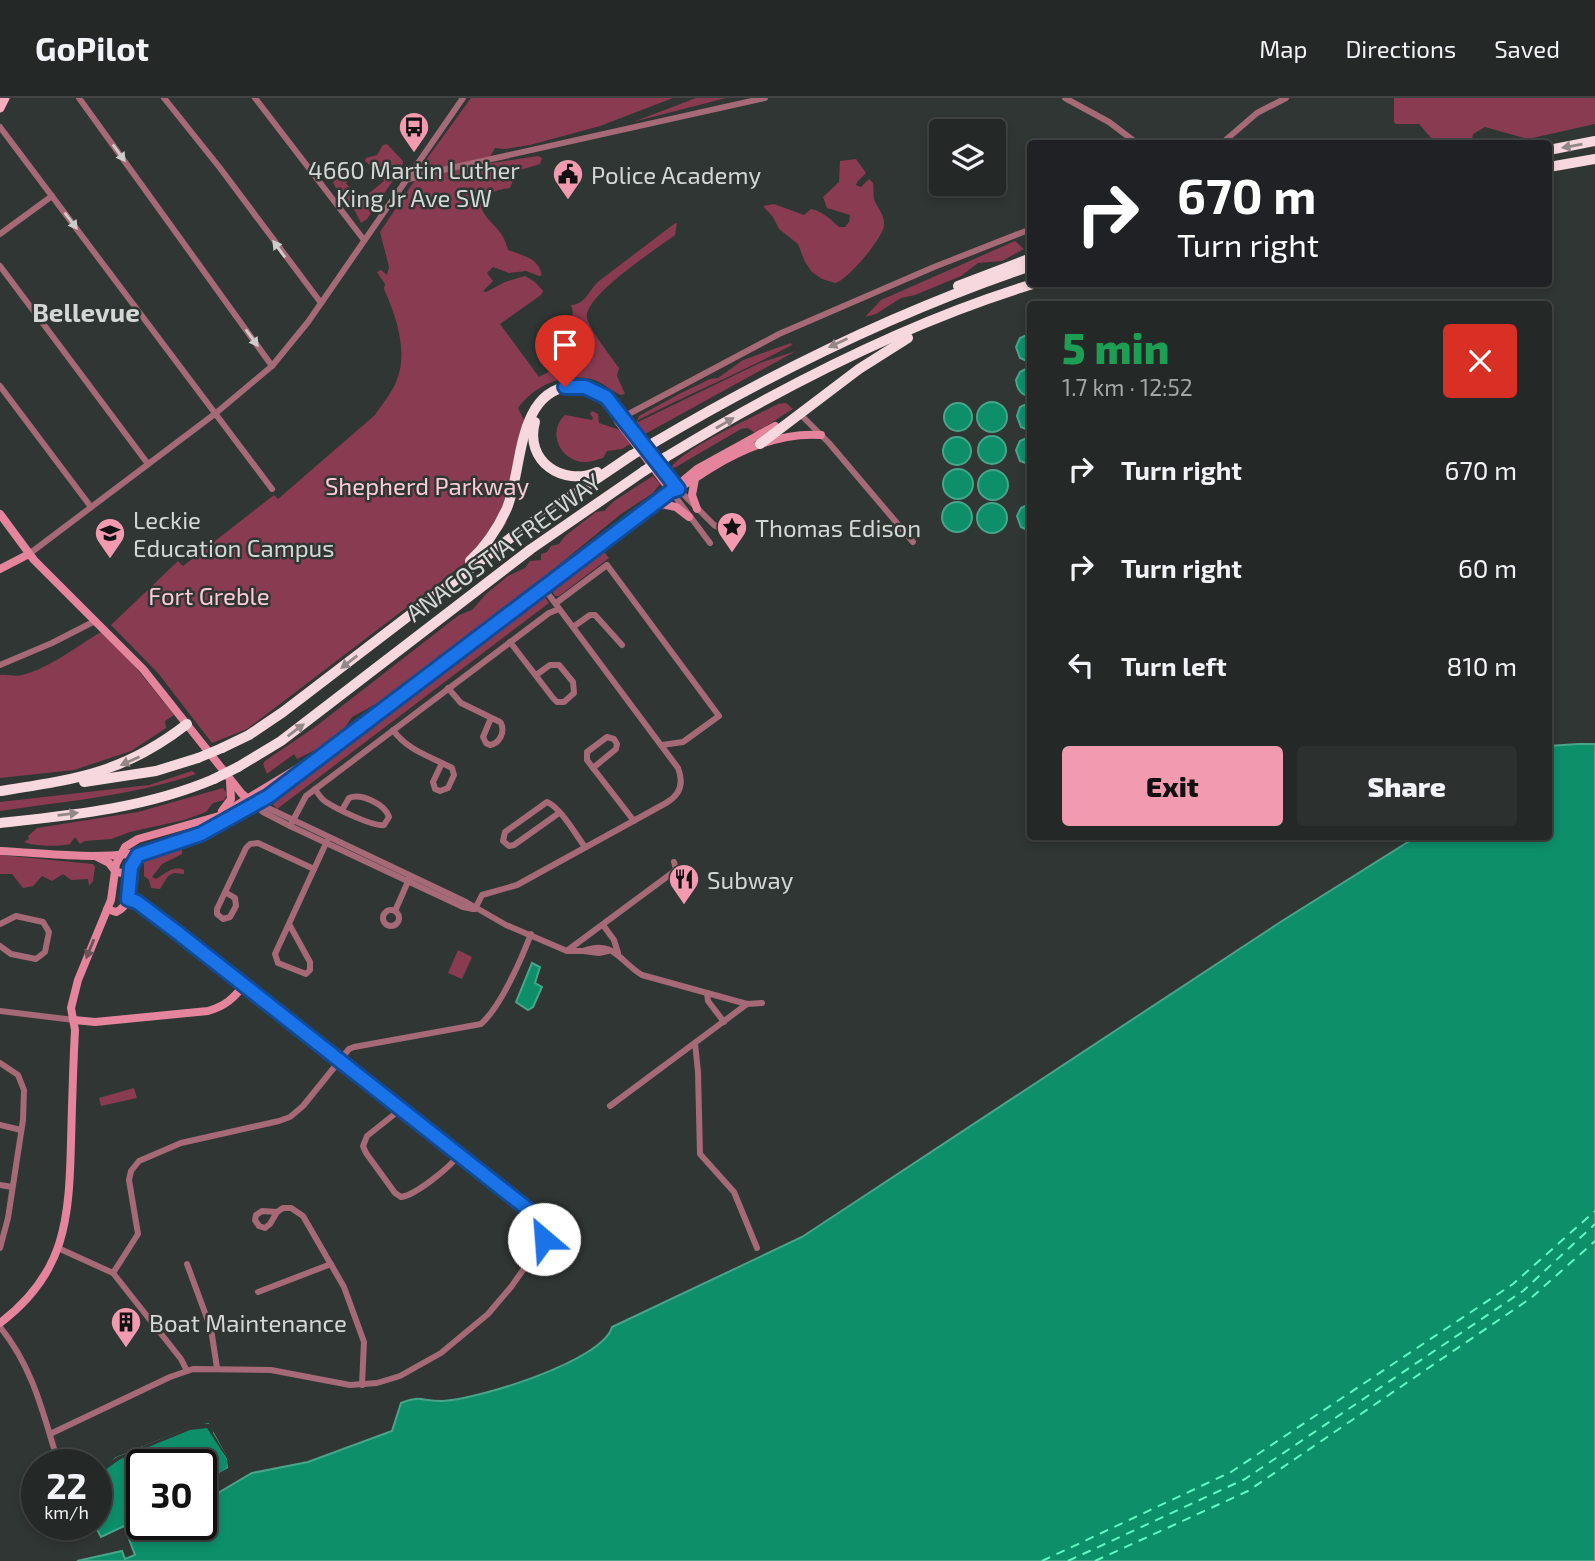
<!DOCTYPE html>
<html lang="en">
<head>
<meta charset="utf-8">
<style>
  body { margin:0; font-family:"Exo 2",sans-serif; background:#2c302e; color:#f1f3f6; height:100vh; display:flex; flex-direction:column; font-size:26px; white-space:nowrap }
  * { box-sizing:border-box; margin:0 }
  p { font-size:23px; color:#a3a6a7 }
  .icon { flex:none; width:38px; height:38px; fill:none; stroke:currentColor; stroke-width:2; stroke-linecap:round; stroke-linejoin:round }
  .map { position:relative; flex:1; overflow:hidden }
  .drawer { position:absolute; left:1027px; top:203px; width:525px; height:539px; display:flex; flex-direction:column; background:#242826; border-radius:7px; box-shadow:0 4px 10px #0003,0 0 0 2px #414443 }
  .drawer>* { flex:none }
  .banner { position:absolute; left:1027px; top:42px; width:525px; height:147px; border-radius:7px; box-shadow:0 4px 10px #0003,0 0 0 2px #414443; background:#202124; color:#fff; overflow:hidden }
  .controls { position:absolute; left:929px; top:21px; display:grid; gap:14px }
  .controls a { display:grid; place-items:center; width:77px; height:77px; border-radius:7px; background:#242826; box-shadow:0 4px 10px #0003,0 0 0 2px #414443; font-size:35px }
  .speed { position:absolute; left:21px; top:1351px; display:flex; gap:14px; font-size:35px; font-weight:700; text-align:center }
  .speed>* { display:grid; place-content:center; width:91px; height:91px; border-radius:50%; background:#242826; box-shadow:0 4px 10px #0003,0 0 0 2px #414443; line-height:1 }
  .speed small { font-size:18px; font-weight:400 }
  .speed .limit { border:4px solid #111; border-radius:10px; background:#fff; color:#111 }
  .pin { position:absolute; display:grid; place-items:center; width:60px; height:60px; color:#fff; margin:-72px -30px; border-radius:50% 50% 50% 0; rotate:-45deg; box-shadow:0 0 7px #0007 }
  .pin .icon { rotate:45deg }
  .me { position:absolute; width:77px; margin:-38px; rotate:333deg; stroke-linejoin:round; filter:drop-shadow(0 0 5px #0008) }
  .turn { display:flex; align-items:center; gap:24px; height:147px; padding:0 35px; font-size:32px }
  .turn .icon { width:91px; height:91px; stroke-width:2.5 }
  .turn b { display:block; font-size:49px; line-height:60px }
  .round { display:grid; place-items:center; flex:none; width:74px; height:74px; border-radius:7px; background:#2c302e }
  .overview { display:flex; align-items:center; justify-content:space-between; height:119px; padding:0 35px }
  h1 { font-size:42px; font-weight:800; line-height:52px; color:#1e9e55 }
  .button { display:flex; gap:14px; margin-top:auto; padding:14px 35px }
  .button a { flex:1; height:80px; border-radius:7px; background:#f29ab0; color:#111; font-size:28px; font-weight:800; line-height:80px; text-align:center }
  .button a+a { background:#2c302e; color:#f1f3f6 }
  ul { padding:0; list-style:none }
  li { display:flex; align-items:center; gap:21px; height:98px; padding:0 35px }
  li div { flex:1 }
  li b { display:block; font-size:26px }
  li em { font-style:normal }
  header { display:flex; align-items:center; gap:42px; box-sizing:border-box; height:98px; padding:0 35px; background:#242826; border-bottom:2px solid #414443 }
  header strong { font-size:33px }
  nav { display:flex; gap:38px; margin-inline-start:auto; font-size:24px }
  .map>svg:first-child { display:block }
</style>
</head>
<body>
<header>
<strong>GoPilot</strong>
<nav><a>Map</a><a>Directions</a><a>Saved</a></nav>
</header>
<div class="map">
<svg width="1595" height="1463" viewBox="0 0 1595 1463">
  <rect width="100%" height="100%" fill="#303633"/>
  <g fill="#893b52">
    <path d="M471,0H673L600,28L530,47L505,51L495,50L486,66L538,58L542,60L540,66L517,73L510,90C496,92 486,94 481,109C487,126 503,129 508,152C523,158 538,159 542,177L539,178L526,173L509,175L493,169L487,175L493,183L483,193L486,194L505,184L525,178L535,184L543,193L541,197L500,226L539,279L568,263L580,251V248L568,235L573,214L571,207C585,207 589,192 599,183L674,126L677,125L675,137C658,150 582,199 587,220C589,231 612,260 619,270L617,278L625,296L621,297C613,294 606,287 597,283C569,272 535,286 518,310L527,328L506,426L490,446L247,631L212,645L158,575L111,527L178,463L183,468L274,397L278,401L375,317C382,306 391,296 396,284C409,254 396,218 384,191L385,186L377,174L381,172L387,177L389,169L380,134L421,73H418Z"/>
    <polygon points="696,0 726,0 633,24"/>
    <polygon points="1394,0 1595,0 1595,26 1528,41 1485,29 1473,36 1471,45 1432,45 1431,40 1419,26 1396,26 1394,24"/>
    <polygon points="387,46 403,63 402,69 367,121 361,125 354,111 338,95 333,84 351,69 350,79 346,85 357,100 362,101 384,83 382,77 365,63 366,60 377,57 383,47"/>
    <path d="M856,61L866,75L857,84L856,87L861,89L869,81L873,85C874,90 873,96 874,101C877,110 885,117 884,127C884,139 847,183 835,185L822,181L812,174L805,164L798,146L779,131L773,119L763,108L774,106L804,117L811,111C824,114 830,121 839,129H845L849,124L850,117L827,110L823,99L839,84L840,63Z"/>
    <polygon points="1015,143 1024,151 1002,163 978,165 961,178 915,197 901,200 876,216 865,219 881,202"/>
    <path d="M791,245L792,247C742,274 689,296 638,322V324L760,265L796,253L645,336C637,334 635,325 639,318L679,296L710,281L718,280L743,262Z"/>
    <path d="M786,305L793,311L755,335L748,330L741,331L676,369L671,370C682,351 755,318 778,306Z"/>
    <path d="M592,313L598,316L599,325L620,332L630,346L622,351L607,353L603,360C598,361 592,364 586,364C561,365 546,334 565,317L592,322L593,320L590,316Z"/>
    <polygon points="653,378 660,386 653,395 621,416 539,483 383,602 352,619 344,631 317,651 297,661 294,656 267,676 263,666 265,663 315,629 459,517 472,512 486,496 508,478 525,470 530,463 541,462 541,456 547,454 551,448 559,446 565,438 596,414 604,413 614,403"/>
    <polygon points="598,455 605,455 609,460 559,498 555,498 552,493 553,488"/>
    <polygon points="544,498 549,505 277,711 270,703 540,499"/>
    <path d="M101,534L125,556L174,617L165,623L166,630L131,653L74,672L0,680V577C8,576 15,579 22,577C50,570 77,548 101,534Z"/>
    <path d="M192,673L196,676C132,698 66,703 0,713V704L149,687Z"/>
    <path d="M223,690L227,696L224,702L213,705L206,714L184,722L130,734L111,741L85,743L80,746L75,739L70,746C61,749 31,748 24,744L29,741L28,738L37,730L138,714Z"/>
    <path d="M182,751V756L162,766L152,779L156,781C164,776 174,767 184,772V776L174,775L168,778L160,791L151,790L149,782L144,778V762Z"/>
    <polygon points="0,757 93,766 95,769 93,783 89,788 88,781 71,782 63,776 52,783 42,778 33,788 23,790 12,776 0,776"/>
    <polygon points="458,852 472,859 462,881 448,875"/>
    <polygon points="134,990 137,1000 101,1008 99,1000"/>
  </g>
  <g fill="#0d8f6a" stroke="#48a58a" stroke-width="2">
    <polygon points="1031,235 1031,265 1020,260 1016,249 1020,240"/>
    <path d="M1031,268V298C1021,298 1017,291 1016,282L1020,274Z"/>
    <polygon points="1031,304 1031,333 1021,329 1017,318 1020,309"/>
    <circle cx="992" cy="319" r="15"/>
    <circle cx="958" cy="319" r="14"/>
    <circle cx="992" cy="352" r="14"/>
    <polygon points="1031,338 1031,367 1020,363 1016,352 1020,343"/>
    <circle cx="957" cy="353" r="14"/>
    <circle cx="958" cy="386" r="15"/>
    <circle cx="993" cy="387" r="15"/>
    <circle cx="957" cy="419" r="15"/>
    <polygon points="1031,405 1031,434 1021,429 1017,418 1021,410"/>
    <circle cx="992" cy="420" r="15"/>
    <path d="M1578,646H1595V1463H77L122,1453L125,1461L135,1457L124,1428L101,1439L94,1426H96V1370L107,1369L116,1360L193,1329L208,1326L229,1364L227,1371L201,1386V1367H142V1426H147L158,1443L166,1438L162,1431L167,1426H201V1405L252,1375L308,1364L392,1333L401,1305C421,1297 421,1303 442,1303C476,1302 603,1263 612,1229L802,1139L1282,823L1416,739L1549,738V648Z"/>
    <polygon points="532,865 540,869 535,885 542,889 533,909 528,912 516,904"/>
  </g>
  <polygon fill="#303633" points="199,1325 209,1326 213,1329 213,1335 231,1365 228,1372 201,1387 201,1385 228,1370 227,1361 207,1330 190,1332 141,1352 119,1362 105,1372 96,1372 96,1368 104,1368 117,1359"/>
  <g fill="none" stroke-linecap="round" stroke-linejoin="round">
    <g stroke="#65f7c3" stroke-width="2" stroke-dasharray="9 7" stroke-linecap="butt">
      <polyline points="1042,1463 1231,1374 1513,1186 1595,1113"/>
      <polyline points="1068,1463 1245,1381 1523,1193 1595,1126"/>
      <polyline points="1095,1463 1248,1393 1531,1200 1595,1143"/>
    </g>
    <g stroke="#a56977" stroke-width="6">
      <polyline points="79,0 272,268"/>
      <polyline points="164,0 220,70 321,205"/>
      <polyline points="255,0 364,142"/>
      <polyline points="1065,0 1109,24 1138,46"/>
      <polyline points="0,29 272,391"/>
      <polyline points="1221,46 1257,15 1286,0"/>
      <polyline points="405,82 451,70 765,0"/>
      <polyline points="0,136 52,98"/>
      <polyline points="0,168 148,366"/>
      <polyline points="0,288 91,409"/>
      <polyline points="799,315 829,345 913,444"/>
      <polyline points="623,319 779,236 934,169 1031,131"/>
      <polyline points="678,391 714,427 725,433"/>
      <polyline points="671,393 710,445"/>
      <polyline points="29,456 216,315 272,268 308,224 463,0"/>
      <polyline points="556,505 607,467 719,618 683,644 662,647"/>
      <polyline points="573,529 590,517 595,517 622,547"/>
      <polyline points="510,544 553,600 557,604 564,604 574,595 573,584 559,567 550,567 536,577"/>
      <polyline points="0,567 52,545 95,523"/>
      <path d="M448,590L461,605L500,624L501,625C505,634 500,645 490,647L486,645L483,639L491,620"/>
      <path d="M393,632C408,653 430,658 452,670L454,677L448,690L440,693L435,691L433,684L442,665"/>
      <polygon points="607,639 614,641 617,646 616,651 593,670 587,662 587,654"/>
      <polyline points="593,670 634,723"/>
      <path d="M315,691C318,696 321,701 326,704C337,711 373,729 384,727L389,719C385,706 361,695 349,700L342,712"/>
      <polyline points="255,707 266,709 466,804 506,827 567,853 583,853"/>
      <polyline points="256,708 263,714 290,728 463,809 473,811"/>
      <path d="M559,715L514,747L509,748L503,743L505,734L547,704C560,709 576,737 585,749"/>
      <polyline points="290,728 306,698 549,515 559,511"/>
      <polyline points="225,794 235,800 236,808 230,819 223,821 217,816 217,811 246,750 250,746 258,745 314,771"/>
      <path d="M475,811L482,797L517,787L666,705C680,697 684,685 678,670L543,489"/>
      <circle cx="391" cy="820" r="8"/>
      <polyline points="395,813 410,779"/>
      <polyline points="0,826 16,818 43,824 49,834 45,854 36,861 11,856 0,848"/>
      <polyline points="289,826 310,864 310,872 306,876 278,865 275,856 327,743"/>
      <polyline points="603,827 614,842 618,855"/>
      <polyline points="568,852 672,775 676,771 674,764"/>
      <path d="M608,853L599,855L583,853C614,841 620,864 642,877L747,906L762,905"/>
      <polyline points="707,895 708,903 724,924"/>
      <polyline points="0,913 74,922"/>
      <polyline points="695,945 698,974 700,1056 734,1094 757,1150"/>
      <polyline points="0,965 18,977 24,992 23,1022 8,1120 0,1150"/>
      <polyline points="610,1008 747,906"/>
      <path d="M401,1011L367,1038L363,1048L366,1055L395,1095L401,1099C416,1097 450,1069 459,1057"/>
      <polyline points="0,1027 21,1032"/>
      <polyline points="0,1087 12,1089"/>
      <polygon points="262,1113 277,1114 270,1126 265,1130 259,1128 255,1122 256,1117"/>
      <polyline points="277,1114 283,1110 291,1110 303,1118 344,1189 364,1244 362,1287"/>
      <polyline points="58,1150 113,1175 181,1261 187,1273"/>
      <polyline points="187,1166 211,1231 217,1270"/>
      <path d="M113,1175L138,1136L129,1082L131,1073L139,1063L181,1045L279,1023L290,1019L303,1008L349,951L354,949L481,926C501,908 521,862 531,836"/>
      <polyline points="258,1194 331,1166"/>
      <path d="M0,1229C34,1271 43,1316 59,1367"/>
      <polyline points="50,1336 170,1279 193,1271 271,1272 350,1287 377,1285 400,1278 441,1255 488,1216 511,1189 542,1145 545,1130 534,1116 244,887"/>
      <polyline points="78,1426 79,1431"/>
    </g>
    <g stroke="#e4849d" stroke-width="8">
      <polyline points="623,319 678,391"/>
      <polyline points="618,323 671,393"/>
      <polyline points="695,381 692,397 697,411"/>
      <path d="M672,393C686,387 698,378 711,370C744,350 781,334 821,337"/>
      <polyline points="656,405 676,409 689,419"/>
      <polyline points="0,416 34,462 143,571 242,696 251,703"/>
      <polyline points="0,471 29,456"/>
      <polyline points="222,713 231,701 230,684"/>
      <path d="M0,753C42,755 87,761 129,756C205,747 270,701 326,652L661,401L697,371L775,328"/>
      <polyline points="97,759 109,765 116,774 130,776"/>
      <path d="M107,811L116,814C139,804 122,771 140,755"/>
      <path d="M74,922L95,924L208,913C225,908 233,901 244,887L137,804L128,801"/>
      <path d="M0,1225C66,1175 69,1121 71,1044C72,1007 73,969 75,932L71,910L78,882L111,802L116,766L125,749L138,741L219,718L303,667"/>
    </g>
    <polyline stroke="#f7adbe" stroke-width="9" points="0,10 5,0"/>
    <g stroke="#f7d8de" stroke-width="10">
      <polyline points="1549,52 1595,43"/>
      <polyline points="1549,69 1595,61"/>
      <polyline points="958,188 1031,160"/>
      <path d="M535,324C524,363 563,389 597,374"/>
      <path d="M655,344C775,273 898,213 1031,168"/>
      <polyline points="760,346 859,271 908,240"/>
      <path d="M666,359C781,289 905,225 1033,186"/>
      <path d="M470,463C486,448 498,430 507,410C523,371 516,295 570,288C595,285 609,301 623,319"/>
      <polyline points="222,650 249,637 283,614 521,432 632,357"/>
      <polyline points="238,669 281,643 531,451 644,373"/>
      <polyline points="84,684 156,673 198,660"/>
      <path d="M1,693C77,681 124,675 187,626"/>
      <path d="M0,725C73,717 146,710 214,681"/>
    </g>
    <g stroke="#f7d8de" stroke-width="10">
      <polyline points="632,357 655,344"/>
      <polyline points="644,373 666,359"/>
      <polyline points="198,660 222,650"/>
      <polyline points="214,681 238,669"/>
    </g>
  </g>
  <defs><path id="oneway-solid" d="M-6-.8H1V-3.2L6.5 0L1 3.2V.8H-6Z" transform="scale(1.75)"/></defs>
  <g fill="#948788">
    <use href="#oneway-solid" transform="translate(1572 48) rotate(170)"/>
    <use href="#oneway-solid" transform="translate(838 245) rotate(155)"/>
    <use href="#oneway-solid" transform="translate(725 325) rotate(-30)"/>
    <use href="#oneway-solid" transform="translate(349 564) rotate(142)"/>
    <use href="#oneway-solid" transform="translate(296 632) rotate(-37)"/>
    <use href="#oneway-solid" transform="translate(130 663) rotate(156)"/>
    <use href="#oneway-solid" transform="translate(68 716) rotate(-7)"/>
  </g>
  <g fill="#cecccc">
    <use href="#oneway-solid" transform="translate(119 55) rotate(54)"/>
    <use href="#oneway-solid" transform="translate(71 123) rotate(53)"/>
    <use href="#oneway-solid" transform="translate(279 151) rotate(-126)"/>
    <use href="#oneway-solid" transform="translate(252 240) rotate(54)"/>
  </g>
  <use fill="#6f5158" href="#oneway-solid" transform="translate(90 851) rotate(112)"/>
  <g fill="none" stroke-linecap="round" stroke-linejoin="round">
    <g stroke="#114b97" stroke-width="18">
      <polyline id="route" points="544,1141 544,1127 534,1116 178,835 137,804 128,801 131,769 138,757 201,736 269,698 671,393 678,391 606,299 585,289 565,289"/>
    </g>
    <use href="#route" stroke="#1a73e8" stroke-width="12"/>
  </g>
  <defs>
    <g id="bus-pin" transform="scale(1.575)"><path d="M0 17L-7.5 6A9.5 9.5 0 1 1 7.5 6Z" fill="#f29ab0" stroke="#303633"/><path d="M-5-6H5V4H4V6H2V4H-2V6H-4V4H-5ZM-3.5-4V0h7V-4ZM-3.5 1.2v1.5H-2V1.2ZM2 1.2v1.5H3.5V1.2Z" fill="#111"/></g>
    <g id="civic-pin" transform="scale(1.575)"><path d="M0 17L-7.5 6A9.5 9.5 0 1 1 7.5 6Z" fill="#f29ab0" stroke="#303633"/><path d="M-.6-6.5H3V-4.5H.6V-3L4-1V1h2V6H-6V1h2V-1L-.6-3ZM-1.2 2.5V6h2.4V2.5Z" fill="#111"/></g>
    <g id="sight-pin" transform="scale(1.575)"><path d="M0 17L-7.5 6A9.5 9.5 0 1 1 7.5 6Z" fill="#f29ab0" stroke="#303633"/><path d="M0-6L1.8-2.2L6-1.7L2.9 1.2L3.7 5.4L0 3.3L-3.7 5.4L-2.9 1.2L-6-1.7L-1.8-2.2Z" fill="#111"/></g>
    <g id="school-pin" transform="scale(1.575)"><path d="M0 17L-7.5 6A9.5 9.5 0 1 1 7.5 6Z" fill="#f29ab0" stroke="#303633"/><path d="M0-5L7-2L0 1L-7-2ZM-4 1L0 2.5L4 1V4Q0 6-4 4Z" fill="#111"/></g>
    <g id="restaurant-pin" transform="scale(1.575)"><path d="M0 17L-7.5 6A9.5 9.5 0 1 1 7.5 6Z" fill="#f29ab0" stroke="#303633"/><path d="M-5-6h1v4h1v-4h1v4h1v-4h1v5L-1.5 .5V6h-2V.5L-5-1ZM5-6V6H3V1.5H1.5Q1.5-4 5-6Z" fill="#111"/></g>
    <g id="building-pin" transform="scale(1.575)"><path d="M0 17L-7.5 6A9.5 9.5 0 1 1 7.5 6Z" fill="#f29ab0" stroke="#303633"/><path d="M-4-6H4V6H1V3H-1V6H-4ZM-2.5-4.3h1.7v1.8h-1.7ZM.8-4.3h1.7v1.8H.8ZM-2.5-1h1.7V.8h-1.7ZM.8-1h1.7V.8H.8Z" fill="#111"/></g>
  </defs>
  <g fill-rule="evenodd">
    <use href="#bus-pin" x="414" y="29"/>
    <use href="#civic-pin" x="568" y="76"/>
    <use href="#sight-pin" x="732" y="429"/>
    <use href="#school-pin" x="110" y="435"/>
    <use href="#restaurant-pin" x="684" y="781"/>
    <use href="#building-pin" x="126" y="1224"/>
  </g>
  <g text-anchor="middle" dominant-baseline="central" stroke-width="5" stroke-linejoin="round" paint-order="stroke">
    <g font-size="24" fill="#d3d7d5" stroke="#303633" text-anchor="start">
      <text x="414" y="71" text-anchor="middle">4660 Martin Luther<tspan x="414" dy="28">King Jr Ave SW</tspan></text>
      <text x="591" y="76">Police Academy</text>
      <text x="133" y="421">Leckie<tspan x="133" dy="28">Education Campus</tspan></text>
      <text x="755" y="429">Thomas Edison</text>
      <text x="707" y="781">Subway</text>
      <text x="149" y="1224">Boat Maintenance</text>
    </g>
    <g font-size="24" fill="#fdcbd6" stroke="#303633">
      <text x="427" y="387">Shepherd Parkway</text>
      <text x="209" y="497">Fort Greble</text>
    </g>
    <g font-size="24" fill="#d3d7d5" stroke="#303633">
      <text transform="translate(503 449) rotate(-36)">ANACOSTIA FREEWAY</text>
    </g>
    <g font-size="26" font-weight="bold" fill="#d3d7d5" stroke="#303633">
      <text x="86" y="213">Bellevue</text>
    </g>
  </g>
</svg>
<div class="controls">
<a><svg class="icon" aria-label="layers" viewBox="0 0 24 24"><path d="M12 4l9 5-9 5-9-5zM3 14l9 5 9-5"/></svg></a>
</div>
<div class="speed"><div>22<small>km/h</small></div><div class="limit">30</div></div>
<div class="pin" style="left:565px;top:289px;background:#d93025"><svg class="icon" aria-label="arrive" viewBox="0 0 24 24"><path d="M6 21V4h12l-3 4 3 4H6"/></svg></div>
<svg class="me" style="left:544px;top:1141px" viewBox="-20 -20 40 40"><circle r="19" fill="#fff"/><path d="M0-13L10 11 0 6-10 11z" fill="#1a73e8"/></svg>
<div class="banner">
<div class="turn"><svg class="icon" aria-label="right" viewBox="0 0 24 24"><path d="M7 20v-9h11M14 6l5 5-5 5"/></svg><div><b>670 m</b>Turn right</div></div>
</div>
<section class="drawer">
<div class="overview"><div><h1>5 min</h1><p>1.7 km · 12:52</p></div><a class="round" style="background:#d93025;color:#fff"><svg class="icon" aria-label="close" viewBox="0 0 24 24"><path d="M6 6l12 12M18 6L6 18"/></svg></a></div>
<ul>
<li><svg class="icon" aria-label="right" viewBox="0 0 24 24"><path d="M7 20v-9h11M14 6l5 5-5 5"/></svg><div><b>Turn right</b></div><em>670 m</em></li>
<li><svg class="icon" aria-label="right" viewBox="0 0 24 24"><path d="M7 20v-9h11M14 6l5 5-5 5"/></svg><div><b>Turn right</b></div><em>60 m</em></li>
<li><svg class="icon" aria-label="left" viewBox="0 0 24 24"><path d="M17 20v-9H6M10 6l-5 5 5 5"/></svg><div><b>Turn left</b></div><em>810 m</em></li>
</ul>
<div class="button"><a>Exit</a><a>Share</a></div>
</section>
</div>
</body>
</html>
